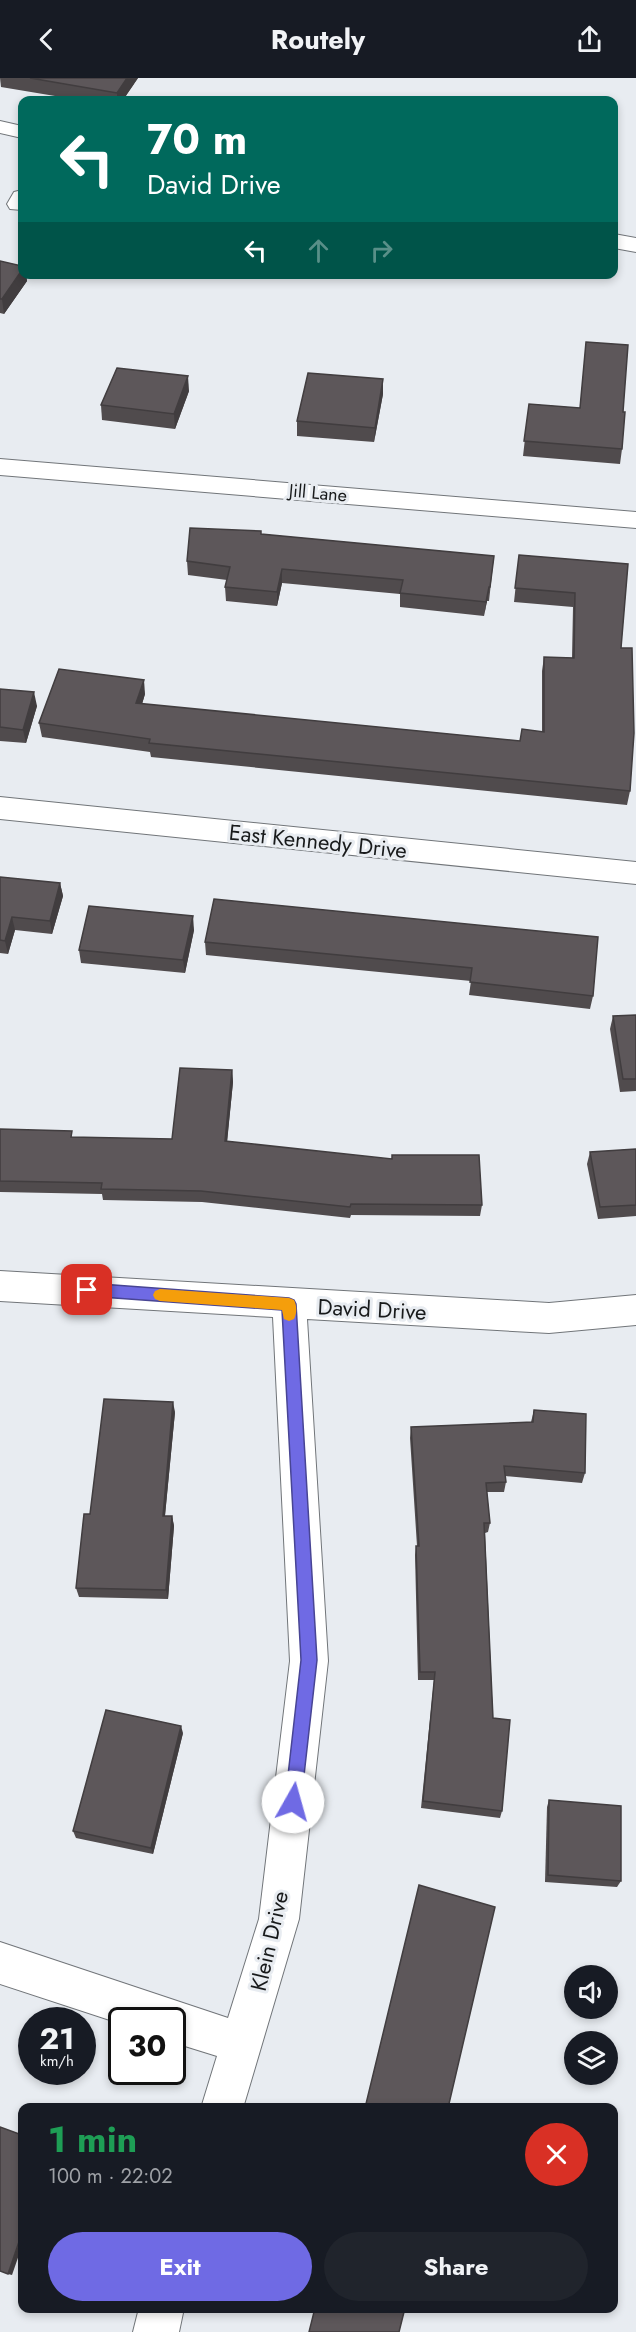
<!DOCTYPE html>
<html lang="en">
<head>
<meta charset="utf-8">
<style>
  body { margin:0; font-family:Jost,sans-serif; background:#20242c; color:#f1f3f6; height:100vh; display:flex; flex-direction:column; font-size:22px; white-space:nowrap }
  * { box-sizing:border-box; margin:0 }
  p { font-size:20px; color:#9ea1a6 }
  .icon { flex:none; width:33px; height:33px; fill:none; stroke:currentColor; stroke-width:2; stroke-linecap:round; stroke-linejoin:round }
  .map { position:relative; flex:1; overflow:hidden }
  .side { position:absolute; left:18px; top:2025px; width:600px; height:210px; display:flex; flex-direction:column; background:#171b24; border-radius:12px; box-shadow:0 3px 9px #0003 }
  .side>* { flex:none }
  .banner { position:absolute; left:18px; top:18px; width:600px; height:183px; border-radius:12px; box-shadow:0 3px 9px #0003; background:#00695c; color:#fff; overflow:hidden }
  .fabs { position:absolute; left:564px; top:1887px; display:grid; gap:12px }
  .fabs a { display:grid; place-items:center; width:54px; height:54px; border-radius:50%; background:#171b24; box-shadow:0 3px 9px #0003; font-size:30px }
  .speed { position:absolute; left:18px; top:1929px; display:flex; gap:12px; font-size:30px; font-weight:700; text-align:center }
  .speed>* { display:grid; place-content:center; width:78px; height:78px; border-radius:50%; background:#171b24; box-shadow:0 3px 9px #0003; line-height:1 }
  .speed small { font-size:15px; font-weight:400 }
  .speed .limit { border:3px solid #111; border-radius:9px; background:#fff; color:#111 }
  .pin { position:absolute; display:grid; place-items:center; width:51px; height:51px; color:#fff; margin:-26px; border-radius:12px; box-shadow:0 3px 9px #0006 }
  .me { position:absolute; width:66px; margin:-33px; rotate:7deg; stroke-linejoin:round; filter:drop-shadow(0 0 4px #0008) }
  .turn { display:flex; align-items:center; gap:21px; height:126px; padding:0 30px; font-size:27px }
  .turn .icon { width:78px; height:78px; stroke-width:2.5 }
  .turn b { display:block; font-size:42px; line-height:51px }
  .lanes { display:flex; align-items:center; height:57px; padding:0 30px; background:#0003; justify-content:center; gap:30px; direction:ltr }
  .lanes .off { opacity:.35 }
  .round { display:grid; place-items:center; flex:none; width:63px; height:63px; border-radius:32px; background:#20242c }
  .headline { display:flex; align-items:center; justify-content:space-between; height:102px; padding:0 30px }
  h1 { font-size:36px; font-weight:700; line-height:45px; color:#1e9e55 }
  .action { display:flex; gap:12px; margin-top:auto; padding:12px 30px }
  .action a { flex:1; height:69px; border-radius:36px; background:#6f6ae4; color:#fff; font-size:24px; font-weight:700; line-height:69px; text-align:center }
  .action a+a { background:#20242c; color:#f1f3f6 }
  header { display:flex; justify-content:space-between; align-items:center; height:78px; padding:0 30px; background:#171b24; font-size:27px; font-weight:700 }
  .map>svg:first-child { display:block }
</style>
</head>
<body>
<header><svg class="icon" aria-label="back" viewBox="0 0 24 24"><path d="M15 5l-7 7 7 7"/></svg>Routely<svg class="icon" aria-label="share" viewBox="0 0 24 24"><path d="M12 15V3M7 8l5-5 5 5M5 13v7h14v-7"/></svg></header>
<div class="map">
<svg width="636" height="2254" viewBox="0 0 636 2254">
  <rect width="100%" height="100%" fill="#e8ecf1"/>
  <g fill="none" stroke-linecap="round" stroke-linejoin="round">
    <g stroke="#717579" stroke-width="2">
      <g id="minor">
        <polygon points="0,43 22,48 22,60 0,55"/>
        <polygon points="22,112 22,132 10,131 7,126 14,114"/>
        <polygon points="614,156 636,160 636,174 614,170"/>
        <polygon points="0,381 636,434 636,450 0,397"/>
        <polygon points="0,719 636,784 636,806 0,741"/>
        <polygon points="0,1193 549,1225 636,1217 636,1247 549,1255 307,1241 328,1583 299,1841 243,2030 201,2030 217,1978 172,1964 172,1942 122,1942 122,1946 0,1906 0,1864 228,1940 259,1841 290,1583 273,1239 0,1223"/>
        <polygon points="139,2230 184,2230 179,2254 133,2254"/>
      </g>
    </g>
    <use href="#minor" fill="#fff" fill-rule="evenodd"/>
  </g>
  <g fill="#504b4d">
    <polygon points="0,0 138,0 123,22 79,22 1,9"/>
    <polygon points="0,183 22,196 26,196 27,203 4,236 0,235"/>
    <polygon points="586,264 623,334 622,371 620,386 523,378 529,326 580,330"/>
    <polygon points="189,313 175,351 102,342 101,327"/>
    <polygon points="383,316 374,364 297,358 297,343"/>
    <polygon points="261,453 261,456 494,478 489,523 487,523 484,538 400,529 400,516 282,505 277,528 226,523 225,509 227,502 188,497 187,483"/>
    <polygon points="519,477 628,486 621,570 630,713 627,727 151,679 150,674 42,659 39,645 145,616 142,626 520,663 542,653 542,593 544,579 572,580 573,529 514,524"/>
    <polygon points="0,611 37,628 26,665 0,663"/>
    <polygon points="0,799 60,805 63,818 52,856 15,852 8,876 0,875"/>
    <polygon points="214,821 593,918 590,931 469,917 471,903 206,877 205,864"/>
    <polygon points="194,852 185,895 81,885 79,872"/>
    <polygon points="636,937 636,1013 620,1014 610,951 613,938"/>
    <polygon points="232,992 233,1004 227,1063 482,1127 480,1138 351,1137 350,1140 202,1124 103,1122 102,1116 0,1114 0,1051 73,1059 172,1061"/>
    <polygon points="636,1071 636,1138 598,1141 587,1086 590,1074"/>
    <polygon points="534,1332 585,1395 582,1405 505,1398 506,1404 504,1414 487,1414 490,1445 488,1454 485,1455 493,1640 502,1733 500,1740 421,1730 434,1602 418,1602 415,1477 416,1468 417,1468 410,1360 411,1349 531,1344"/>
    <polygon points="175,1334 165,1438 172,1438 174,1448 168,1521 79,1519 76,1510 90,1436"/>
    <polygon points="183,1655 153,1776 76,1760 73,1753"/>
    <polygon points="549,1722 621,1803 617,1809 545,1804 547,1729"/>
  </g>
  <g fill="#413d3f">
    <polygon points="127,0 138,0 123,22 117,22 117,15"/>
    <polygon points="22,192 22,196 26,196 27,203 4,236 2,221"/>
    <polygon points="188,298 189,313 175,351 174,336"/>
    <polygon points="383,301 383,316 374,364 375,350"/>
    <polygon points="282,491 282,505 277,528 277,514"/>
    <polygon points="489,509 487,523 484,538 486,524"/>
    <polygon points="144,602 145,616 138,639 136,625"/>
    <polygon points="34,614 37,628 26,665 23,652"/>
    <polygon points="60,805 63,818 52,856 50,843"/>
    <polygon points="193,838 194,852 185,895 183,882"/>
    <polygon points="12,839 15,852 8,876 5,863"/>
    <polygon points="232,992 233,1004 226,1075 225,1063"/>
    <polygon points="173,1324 175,1334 164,1447 163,1438"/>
    <polygon points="172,1438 174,1448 168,1521 166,1512"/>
    <polygon points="181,1648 183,1655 153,1776 151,1770"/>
    <polygon points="22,2155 22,2168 12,2197 8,2196"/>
  </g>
  <g fill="#5d575a" stroke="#413d3f" stroke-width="1.5">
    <polygon points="30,0 127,0 117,15"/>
    <polygon points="0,183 22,188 22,192 2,221 0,221"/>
    <polygon points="586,264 628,267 623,334 625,334 622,371 524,363 529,326 580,330"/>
    <polygon points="117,290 188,298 174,336 101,327"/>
    <polygon points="308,295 383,301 375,350 297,343"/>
    <polygon points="190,450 261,453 261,456 494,478 490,509 489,509 486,524 400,515 403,502 282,491 277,514 225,509 230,489 187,483"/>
    <polygon points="519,477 628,486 621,570 632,570 634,655 630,713 149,665 150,661 39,645 59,591 144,602 136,625 520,663 522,651 544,654 544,579 574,580 575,515 515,510"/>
    <polygon points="0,611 34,614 23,652 0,649"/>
    <polygon points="0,799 60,805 50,843 12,839 5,863 0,862"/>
    <polygon points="214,821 598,859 593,918 470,904 472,890 205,864"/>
    <polygon points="89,828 193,838 183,882 79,872"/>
    <polygon points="636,937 636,1001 623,1001 613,938"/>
    <polygon points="180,990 232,992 225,1063 392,1081 392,1077 479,1077 482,1127 351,1126 350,1129 201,1113 101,1111 102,1105 0,1103 0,1051 72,1053 71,1059 172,1061"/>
    <polygon points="636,1071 636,1127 600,1129 590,1074"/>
    <polygon points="104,1321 173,1324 163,1438 172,1438 166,1512 76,1510 84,1436 90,1436"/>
    <polygon points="534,1332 586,1336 585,1395 504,1388 506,1404 486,1405 490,1445 484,1445 493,1640 510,1642 502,1733 423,1723 435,1594 420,1594 416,1468 419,1468 411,1349 533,1344"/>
    <polygon points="106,1632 181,1648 151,1770 73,1753"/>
    <polygon points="549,1722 621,1728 621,1803 548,1797"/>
    <polygon points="419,1807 495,1829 448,2030 365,2030"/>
    <polygon points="0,2049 22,2057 22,2155 8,2196 0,2193"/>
    <polygon points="315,2230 405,2230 399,2254 309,2254"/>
  </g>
  <polygon fill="#6f6ae4" stroke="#484594" stroke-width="1.5" points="87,1205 289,1220 294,1222 296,1226 317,1582 301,1724 298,1729 293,1732 287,1729 285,1724 301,1582 282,1232 87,1218 82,1216 80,1212 82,1207"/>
  <path fill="#f59e0b" d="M160,1211L289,1220L294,1222C297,1228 297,1235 294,1241L289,1243L284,1241L282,1232L160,1223L155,1221L153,1217L155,1213Z"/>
  <g text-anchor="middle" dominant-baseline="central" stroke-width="6" stroke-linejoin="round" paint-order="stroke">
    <g font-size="18" fill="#181a1b" stroke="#e8ecf1">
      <text transform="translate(318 415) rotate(5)">Jill Lane</text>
    </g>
    <g font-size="22" fill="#181a1b" stroke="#e8ecf1">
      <text transform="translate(318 763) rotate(6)">East Kennedy Drive</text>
      <text transform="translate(372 1231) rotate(3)">David Drive</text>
      <text transform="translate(269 1863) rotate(-77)">Klein Drive</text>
    </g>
  </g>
</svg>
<div class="fabs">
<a><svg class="icon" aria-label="sound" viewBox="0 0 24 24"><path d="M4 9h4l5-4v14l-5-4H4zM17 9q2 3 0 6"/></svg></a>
<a><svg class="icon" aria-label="layers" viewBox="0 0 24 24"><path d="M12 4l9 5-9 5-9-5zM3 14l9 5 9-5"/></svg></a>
</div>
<div class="speed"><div>21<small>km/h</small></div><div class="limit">30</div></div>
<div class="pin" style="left:87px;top:1212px;background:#d93025"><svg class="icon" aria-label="arrive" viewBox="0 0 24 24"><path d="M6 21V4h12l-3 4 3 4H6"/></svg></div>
<svg class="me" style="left:293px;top:1724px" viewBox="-20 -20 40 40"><circle r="19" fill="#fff"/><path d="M0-13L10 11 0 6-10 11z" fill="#6f6ae4"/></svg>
<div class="banner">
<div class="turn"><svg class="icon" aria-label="left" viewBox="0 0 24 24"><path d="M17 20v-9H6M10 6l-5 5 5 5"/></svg><div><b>70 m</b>David Drive</div></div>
<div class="lanes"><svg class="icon" aria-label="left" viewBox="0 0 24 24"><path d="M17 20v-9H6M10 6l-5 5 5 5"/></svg><svg class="icon off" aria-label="ahead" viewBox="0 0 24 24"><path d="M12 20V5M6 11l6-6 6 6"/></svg><svg class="icon off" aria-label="right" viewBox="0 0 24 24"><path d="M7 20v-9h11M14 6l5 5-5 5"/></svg></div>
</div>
<section class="side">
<div class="headline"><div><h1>1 min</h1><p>100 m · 22:02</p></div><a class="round" style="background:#d93025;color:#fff"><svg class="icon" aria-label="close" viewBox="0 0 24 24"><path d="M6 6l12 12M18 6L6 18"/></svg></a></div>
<div class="action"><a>Exit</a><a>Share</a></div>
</section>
</div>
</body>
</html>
